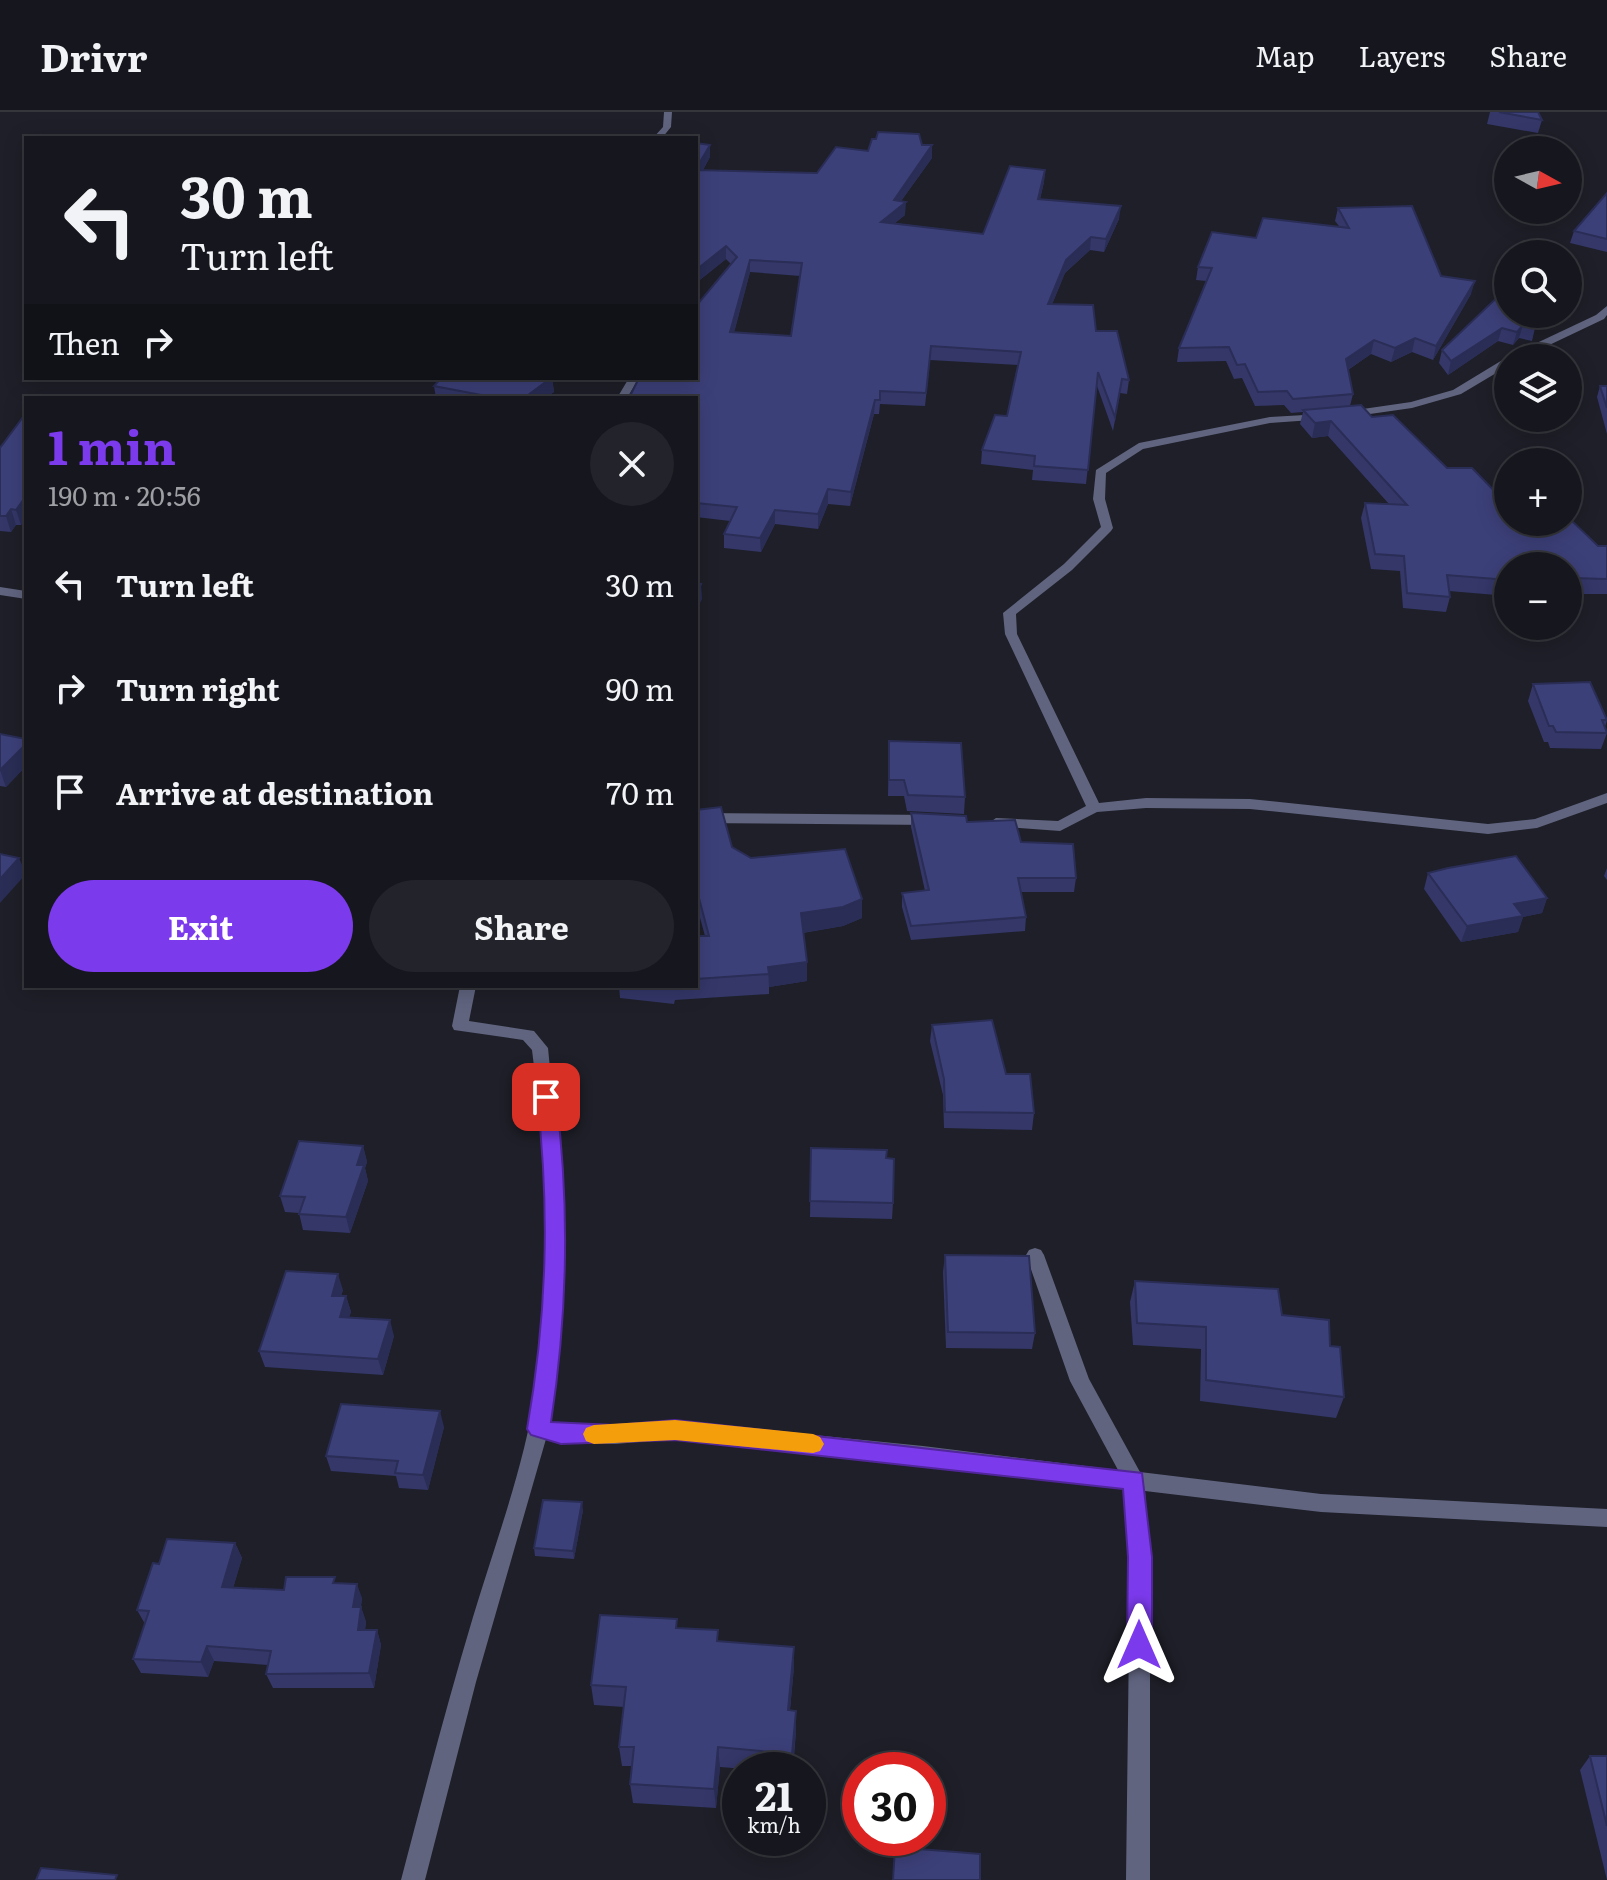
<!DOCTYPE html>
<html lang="en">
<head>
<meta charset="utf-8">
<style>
  body { margin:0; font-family:Literata,serif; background:#23242b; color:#f1f3f6; height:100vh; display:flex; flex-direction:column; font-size:30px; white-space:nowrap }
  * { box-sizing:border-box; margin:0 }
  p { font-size:26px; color:#9e9fa4 }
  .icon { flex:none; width:44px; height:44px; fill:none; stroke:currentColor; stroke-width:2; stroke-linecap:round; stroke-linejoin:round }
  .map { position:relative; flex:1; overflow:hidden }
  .side { position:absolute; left:24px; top:284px; width:674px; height:592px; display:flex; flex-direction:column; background:#16171e; border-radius:0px; box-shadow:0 4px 20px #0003,0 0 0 2px #35363c }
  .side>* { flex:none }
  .guide { position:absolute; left:24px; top:24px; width:674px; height:244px; border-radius:0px; box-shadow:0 4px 20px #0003,0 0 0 2px #35363c; background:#16171e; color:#f1f3f6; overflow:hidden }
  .needle { width:52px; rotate:98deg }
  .fabs { position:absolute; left:1494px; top:24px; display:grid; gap:16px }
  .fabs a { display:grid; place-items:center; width:88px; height:88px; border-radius:50%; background:#16171e; box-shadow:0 4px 20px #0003,0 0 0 2px #35363c; font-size:40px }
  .speed { position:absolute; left:722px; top:1640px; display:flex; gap:16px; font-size:40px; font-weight:700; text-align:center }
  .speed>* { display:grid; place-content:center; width:104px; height:104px; border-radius:50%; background:#16171e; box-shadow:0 4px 20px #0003,0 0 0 2px #35363c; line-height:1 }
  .speed small { font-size:20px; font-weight:400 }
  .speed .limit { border:12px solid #d22; background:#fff; color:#111 }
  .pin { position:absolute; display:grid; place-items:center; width:68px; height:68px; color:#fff; margin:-34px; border-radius:16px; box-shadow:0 4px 12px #0006 }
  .me { position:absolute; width:88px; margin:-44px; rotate:0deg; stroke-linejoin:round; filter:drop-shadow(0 0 6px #0008) }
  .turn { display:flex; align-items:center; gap:28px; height:168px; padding:0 24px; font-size:36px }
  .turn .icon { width:104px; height:104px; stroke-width:2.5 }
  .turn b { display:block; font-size:56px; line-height:68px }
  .then { display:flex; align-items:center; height:76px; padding:0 24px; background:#0003; gap:16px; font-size:30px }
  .round { display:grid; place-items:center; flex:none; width:84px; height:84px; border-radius:42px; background:#23242b }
  .summary { display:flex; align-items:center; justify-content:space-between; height:136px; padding:0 24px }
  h1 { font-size:48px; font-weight:700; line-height:60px; color:#7c3aed }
  .action { display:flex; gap:16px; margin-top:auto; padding:16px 24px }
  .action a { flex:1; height:92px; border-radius:48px; background:#7c3aed; color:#fff; font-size:32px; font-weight:700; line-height:92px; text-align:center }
  .action a+a { background:#23242b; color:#f1f3f6 }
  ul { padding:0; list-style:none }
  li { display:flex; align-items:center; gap:24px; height:104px; padding:0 24px }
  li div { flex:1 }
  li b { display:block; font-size:30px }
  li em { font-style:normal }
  header { display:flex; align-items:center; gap:48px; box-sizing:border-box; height:112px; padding:0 40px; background:#16171e; border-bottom:2px solid #35363c }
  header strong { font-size:38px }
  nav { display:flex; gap:44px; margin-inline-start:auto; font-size:28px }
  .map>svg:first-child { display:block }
</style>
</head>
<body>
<header>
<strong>Drivr</strong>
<nav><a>Map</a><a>Layers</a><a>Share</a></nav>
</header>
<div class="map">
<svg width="1607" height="1768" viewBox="0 0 1607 1768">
  <rect width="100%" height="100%" fill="#1e1f28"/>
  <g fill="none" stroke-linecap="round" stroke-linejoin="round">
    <g fill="#60647f" fill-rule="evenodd">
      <polygon points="664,0 672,0 671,15 662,26 653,26 663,15"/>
      <polygon points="1607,194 1607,203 1604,207 1522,246 1508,246 1508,254 1461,282 1412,296 1349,305 1343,302 1349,299 1411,290 1453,278 1509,244 1596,203"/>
      <polygon points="629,266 639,266 627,286 617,286"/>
      <polygon points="1322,302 1326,303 1326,307 1270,311 1143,337 1106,361 1105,387 1113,416 1111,419 1072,458 1016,502 1017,522 1099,691 1146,686 1250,687 1488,712 1535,707 1607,681 1607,691 1537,716 1488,722 1250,697 1146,696 1097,700 1060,719 991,714 989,711 996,706 1058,709 1086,694 1005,522 1003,501 1064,452 1101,415 1093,387 1096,358 1139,331 1270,305"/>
      <polygon points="0,475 26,479 26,487 0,483"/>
      <polygon points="696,701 933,703 940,708 933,713 696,711"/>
      <path d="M460,874H476L469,909L534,919L548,936L563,1090V1206L549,1311L615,1314L675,1309L923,1334L1118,1358L1070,1269L1026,1143L1029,1138L1035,1136L1041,1138L1044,1143L1089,1267L1140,1360L1321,1382L1607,1397V1415L1321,1400L1145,1379L1150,1445V1768H1126L1130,1445L1125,1376L923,1352L675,1327L615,1332L561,1331L546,1327L476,1570L425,1768H401C424,1680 447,1592 473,1505C496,1429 524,1355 536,1277C554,1164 546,1050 532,938L523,928L454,918L452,914Z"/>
    </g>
  </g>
  <g fill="#343768" fill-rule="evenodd">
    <polygon points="1490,0 1538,0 1542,8 1538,21 1487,12"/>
    <path d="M696,31L710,45L703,58L817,61L868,39L922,33H932V46L901,89L905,103L895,111L983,122L1045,58L1044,70L1040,87L1119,107L1104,140L1090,138L1065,161L1052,192L1096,219L1129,268L1127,282L1120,281L1113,319L1097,274L1086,372L1032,368L1033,358L981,352L982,338L1007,304L1018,253L930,248L925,294L880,292L879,302H874L850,394L828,392L818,417L775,412L761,440L724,436V422L730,409L696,405V286L731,152L726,147L696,171ZM750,160L800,164L791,224L734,220Z"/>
    <polygon points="1607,81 1607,140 1570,131 1574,119"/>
    <polygon points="1338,96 1441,164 1471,182 1433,248 1412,240 1391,250 1371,242 1348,258 1353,282 1350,294 1372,305 1447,356 1508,410 1598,434 1607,434 1607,482 1574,482 1575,485 1570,501 1568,500 1568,454 1508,454 1508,484 1449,479 1450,485 1446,500 1403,496 1400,459 1371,457 1361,406 1365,391 1389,392 1328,324 1312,326 1300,312 1303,300 1291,301 1284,293 1255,294 1242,266 1234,267 1226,249 1177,250 1179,236 1206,169 1196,168 1198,155 1256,126 1339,114 1335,109"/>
    <polygon points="1508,175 1535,216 1532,229 1519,226 1513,233 1498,229 1448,263 1439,251 1442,238"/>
    <polygon points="441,266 552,266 554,280 545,286 436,286 434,274"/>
    <polygon points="1600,274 1607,274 1607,322 1597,285"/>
    <polygon points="26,301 26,406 21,413 16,413 11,420 0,419 0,336"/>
    <polygon points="1533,572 1607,608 1605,615 1607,621 1601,637 1550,636 1548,630 1544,630 1528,589"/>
    <polygon points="0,622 26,627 26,654 6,675 0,674"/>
    <polygon points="889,629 965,685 964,702 907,699 904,684 888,684"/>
    <polygon points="696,698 732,735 751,746 862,787 862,806 843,814 803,821 807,850 807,869 769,875 769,882 675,888 674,892 620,886 619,874 696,874 696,824 705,824 696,791"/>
    <polygon points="911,701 967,710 1021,730 1076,766 1074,780 1021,780 1026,805 1025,819 911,828 902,795 902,781 925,779 911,715"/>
    <polygon points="1607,756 1607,768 1604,764"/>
    <polygon points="1428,761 1547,786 1542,801 1523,805 1518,820 1461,830 1424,777"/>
    <polygon points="932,913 1006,962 1034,1001 1032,1018 944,1016 943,983 930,929"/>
    <polygon points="363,1034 367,1050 365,1056 368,1069 350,1121 303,1118 299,1101 285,1100 280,1084"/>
    <polygon points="811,1036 886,1046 893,1091 892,1107 810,1105"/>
    <polygon points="945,1143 1035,1221 1032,1237 946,1236 943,1160"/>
    <polygon points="1135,1169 1282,1203 1330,1234 1344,1285 1336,1306 1200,1289 1201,1237 1133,1233 1130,1190"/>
    <polygon points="343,1178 341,1184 346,1184 351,1200 349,1205 394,1224 383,1263 265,1255 259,1239"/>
    <polygon points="444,1315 428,1378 399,1376 396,1364 331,1359 326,1344"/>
    <polygon points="583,1398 574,1447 535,1444 534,1436"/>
    <polygon points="235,1431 242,1446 233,1476 284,1478 337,1471 362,1486 361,1495 366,1510 365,1518 377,1518 381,1533 374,1576 273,1576 266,1562 268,1553 214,1549 208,1565 141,1561 133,1547 145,1512 137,1498 159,1452"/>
    <polygon points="678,1516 794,1555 790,1598 796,1619 793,1658 757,1658 720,1655 716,1696 633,1691 630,1672 632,1654 622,1654 619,1635 624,1595 594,1593 591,1573"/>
    <polygon points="1590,1644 1607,1644 1607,1768 1580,1658"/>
  </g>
  <g fill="#2a2d55">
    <polygon points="710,33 710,45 696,70 696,57"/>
    <polygon points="932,33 932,46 894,99 906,90 905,103 881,122 881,110 894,88"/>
    <polygon points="1045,58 1044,70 1037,100 1038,87"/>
    <polygon points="1121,94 1119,107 1104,140 1106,127"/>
    <polygon points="1091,125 1090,138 1065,161 1047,205 1048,192 1066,148"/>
    <polygon points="726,134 726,147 696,171 696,158"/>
    <polygon points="750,148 750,160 731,233 730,220"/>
    <polygon points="1475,169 1471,182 1433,248 1436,234"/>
    <polygon points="1523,213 1519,226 1513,233 1517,220"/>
    <polygon points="1502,216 1498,229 1448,263 1451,249"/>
    <polygon points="1415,226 1412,240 1391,250 1395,236"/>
    <polygon points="1374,228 1371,242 1343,261 1346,247"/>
    <polygon points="551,266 552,266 554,280 545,286 524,286"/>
    <polygon points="875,288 874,302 850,394 851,380"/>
    <polygon points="1331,309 1328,324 1312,326 1315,311"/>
    <polygon points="828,377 828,392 818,417 818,402"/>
    <polygon points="26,384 26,406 21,413 16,398"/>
    <polygon points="11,397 16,413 11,420 6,404"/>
    <polygon points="775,398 775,412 761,440 760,426"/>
    <polygon points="701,472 702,487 696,499 696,483"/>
    <polygon points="26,632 26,654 6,675 0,658"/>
    <polygon points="19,746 26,762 0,791 0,767"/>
    <polygon points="1547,786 1542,801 1523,805 1518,820 1461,830 1467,814 1514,792"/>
    <polygon points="862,787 862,806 843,814 801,821 801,801"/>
    <polygon points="807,850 807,869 769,875 768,855"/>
    <polygon points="363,1034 367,1050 365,1056 368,1069 350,1121 346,1105 357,1053"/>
    <polygon points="338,1162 343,1178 336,1200 332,1184"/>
    <polygon points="346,1184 351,1200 344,1221 340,1205"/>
    <polygon points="390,1208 394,1224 383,1263 378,1247"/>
    <polygon points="440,1299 444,1315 428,1378 423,1363"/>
    <polygon points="582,1390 583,1398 574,1447 573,1439"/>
    <polygon points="235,1431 242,1446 229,1490 222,1475"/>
    <polygon points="357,1472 362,1486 358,1509 353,1495"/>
    <polygon points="361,1495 366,1510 363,1532 358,1518"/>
    <polygon points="377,1518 381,1533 374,1576 369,1561"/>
    <polygon points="207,1534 214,1549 208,1565 201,1550"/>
    <polygon points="794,1535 794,1555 788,1618 788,1598"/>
    <polygon points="796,1599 796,1619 792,1658 792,1642"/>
    <polygon points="718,1635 720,1655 716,1696 714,1677"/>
  </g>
  <g fill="#3c4079" stroke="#2a2d55" stroke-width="2" fill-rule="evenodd">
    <polygon points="1499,0 1538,0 1542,8"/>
    <path d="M878,20L919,22L922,33H932L894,88L906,90L881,110L983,122L1010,54L1045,58L1038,87L1121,94L1106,127L1091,125L1066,148L1048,192L1093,193L1096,219H1117L1129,268L1122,267L1115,305L1098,260L1088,358L1034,354L1035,344L982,338L995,303L1007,304L1021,240L931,234L926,281L880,279V288H875L851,380L828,377L818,402L775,398L760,426L724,422L737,395L696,391V286H629L639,266H696V194L737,145L726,134L696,158V58L817,61L836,35L868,39L872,27H876ZM750,148L802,151L791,224L730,220Z"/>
    <polygon points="696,31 710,33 696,57"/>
    <polygon points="1607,81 1607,127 1574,119"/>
    <polygon points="1412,94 1441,164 1475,169 1436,234 1415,226 1395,236 1374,228 1346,247 1353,282 1293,287 1287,279 1258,280 1245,252 1237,253 1229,235 1179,236 1212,156 1198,155 1212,120 1256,126 1263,106 1349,116 1338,96"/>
    <polygon points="1508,175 1508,202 1536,202 1535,216 1523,213 1517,220 1502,216 1451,249 1442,238"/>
    <polygon points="441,266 551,266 524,286 497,286 434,274"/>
    <polygon points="1600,274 1607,274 1607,296"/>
    <polygon points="1361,293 1372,305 1393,303 1447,356 1472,356 1508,393 1508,410 1568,410 1568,405 1598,434 1607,434 1607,467 1573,466 1575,485 1568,484 1568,454 1508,454 1508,468 1447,463 1450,485 1407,481 1404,444 1375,442 1365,391 1407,393 1331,309 1315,311 1303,298"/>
    <polygon points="26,301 26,384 16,398 11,397 6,404 0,404 0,336"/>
    <polygon points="696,472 701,472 696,483"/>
    <polygon points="1590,570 1607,608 1602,608 1607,621 1556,620 1553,614 1549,614 1533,572"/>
    <polygon points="0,622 26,627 26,632 0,658"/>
    <polygon points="889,629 961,631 965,685 908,683 904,668 889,668"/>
    <polygon points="721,695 732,735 751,746 845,737 862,787 843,795 801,801 807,850 768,855 769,862 696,867 696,824 709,824 696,775 696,698"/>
    <polygon points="911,701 966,704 967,710 1015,708 1021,730 1073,732 1076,766 1018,766 1026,805 911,814 902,781 929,778"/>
    <polygon points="0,742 19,746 0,767"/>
    <polygon points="1516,744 1547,786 1514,792 1523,804 1467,814 1428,761 1448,756"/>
    <polygon points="992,908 1006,962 1030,962 1034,1001 945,1000 944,967 932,913"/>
    <polygon points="299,1029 363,1034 357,1053 364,1053 346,1105 299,1102 305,1085 280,1084"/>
    <polygon points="811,1036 887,1038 886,1046 894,1047 893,1091 810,1089"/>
    <polygon points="945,1143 1029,1144 1035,1221 948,1220"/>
    <polygon points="286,1159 338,1162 332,1184 346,1184 340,1205 390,1208 378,1247 259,1239"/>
    <polygon points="1135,1169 1278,1177 1282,1203 1329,1208 1330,1234 1340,1235 1344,1285 1206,1268 1206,1215 1137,1211"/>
    <polygon points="341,1292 440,1299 423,1363 395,1361 398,1349 326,1344"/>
    <polygon points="543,1388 582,1390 573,1439 534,1436"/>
    <polygon points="167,1427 235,1431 222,1475 284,1478 286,1465 335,1465 333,1471 357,1472 353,1495 361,1495 358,1518 377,1518 369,1561 266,1562 271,1539 207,1534 201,1550 133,1547 149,1499 137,1498 153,1451 159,1452"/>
    <polygon points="600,1503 677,1507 676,1516 718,1518 717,1529 794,1535 788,1598 796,1599 792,1642 718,1635 714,1677 630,1672 634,1635 619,1635 626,1575 591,1573"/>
    <polygon points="1590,1644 1607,1644 1607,1714"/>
    <polygon points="895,1735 980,1742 980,1768 893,1768"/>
    <polygon points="41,1756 117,1763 115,1768 36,1768"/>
  </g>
  <path fill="#7c3aed" stroke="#51269a" stroke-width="2" d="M546,978L556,985C570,1095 568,1200 551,1310L615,1313L675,1308L1142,1361L1152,1445V1533L1148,1541L1139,1545L1131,1541L1127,1533L1128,1445L1123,1377L675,1328L561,1332L531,1323L527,1317C547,1203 550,1099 537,985Z"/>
  <polygon fill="#f59e0b" points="675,1308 813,1322 820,1325 824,1332 820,1339 813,1341 675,1328 594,1332 586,1329 583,1322 586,1316 594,1313"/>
</svg>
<div class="fabs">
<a><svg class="needle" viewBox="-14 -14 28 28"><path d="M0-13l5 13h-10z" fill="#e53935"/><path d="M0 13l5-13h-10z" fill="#9e9fa4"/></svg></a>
<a><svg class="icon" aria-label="search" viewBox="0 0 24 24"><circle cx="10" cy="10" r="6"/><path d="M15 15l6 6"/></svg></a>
<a><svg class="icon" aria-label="layers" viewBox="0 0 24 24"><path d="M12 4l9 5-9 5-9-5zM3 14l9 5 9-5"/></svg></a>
<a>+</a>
<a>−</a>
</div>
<div class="speed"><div>21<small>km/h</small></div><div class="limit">30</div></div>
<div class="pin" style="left:546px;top:985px;background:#d93025"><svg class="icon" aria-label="arrive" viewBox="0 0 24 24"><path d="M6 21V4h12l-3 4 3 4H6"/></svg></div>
<svg class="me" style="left:1139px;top:1533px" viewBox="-20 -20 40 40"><path d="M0-17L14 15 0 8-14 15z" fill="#7c3aed" stroke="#fff" stroke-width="4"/></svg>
<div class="guide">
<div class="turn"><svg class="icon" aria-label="left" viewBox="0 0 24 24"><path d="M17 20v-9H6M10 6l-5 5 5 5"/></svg><div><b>30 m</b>Turn left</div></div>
<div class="then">Then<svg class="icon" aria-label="right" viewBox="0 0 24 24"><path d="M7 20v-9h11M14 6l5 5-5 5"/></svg></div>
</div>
<section class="side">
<div class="summary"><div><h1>1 min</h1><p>190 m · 20:56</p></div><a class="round"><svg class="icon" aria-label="close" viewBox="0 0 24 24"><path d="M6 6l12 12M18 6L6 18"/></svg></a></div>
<ul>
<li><svg class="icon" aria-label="left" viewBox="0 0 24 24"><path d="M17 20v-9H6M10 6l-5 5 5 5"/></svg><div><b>Turn left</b></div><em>30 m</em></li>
<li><svg class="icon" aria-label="right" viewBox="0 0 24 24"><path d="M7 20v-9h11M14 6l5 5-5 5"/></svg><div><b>Turn right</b></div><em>90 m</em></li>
<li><svg class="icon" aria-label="arrive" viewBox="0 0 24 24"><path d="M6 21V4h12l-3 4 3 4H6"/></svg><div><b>Arrive at destination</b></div><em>70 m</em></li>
</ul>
<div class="action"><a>Exit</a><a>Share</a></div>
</section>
</div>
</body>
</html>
